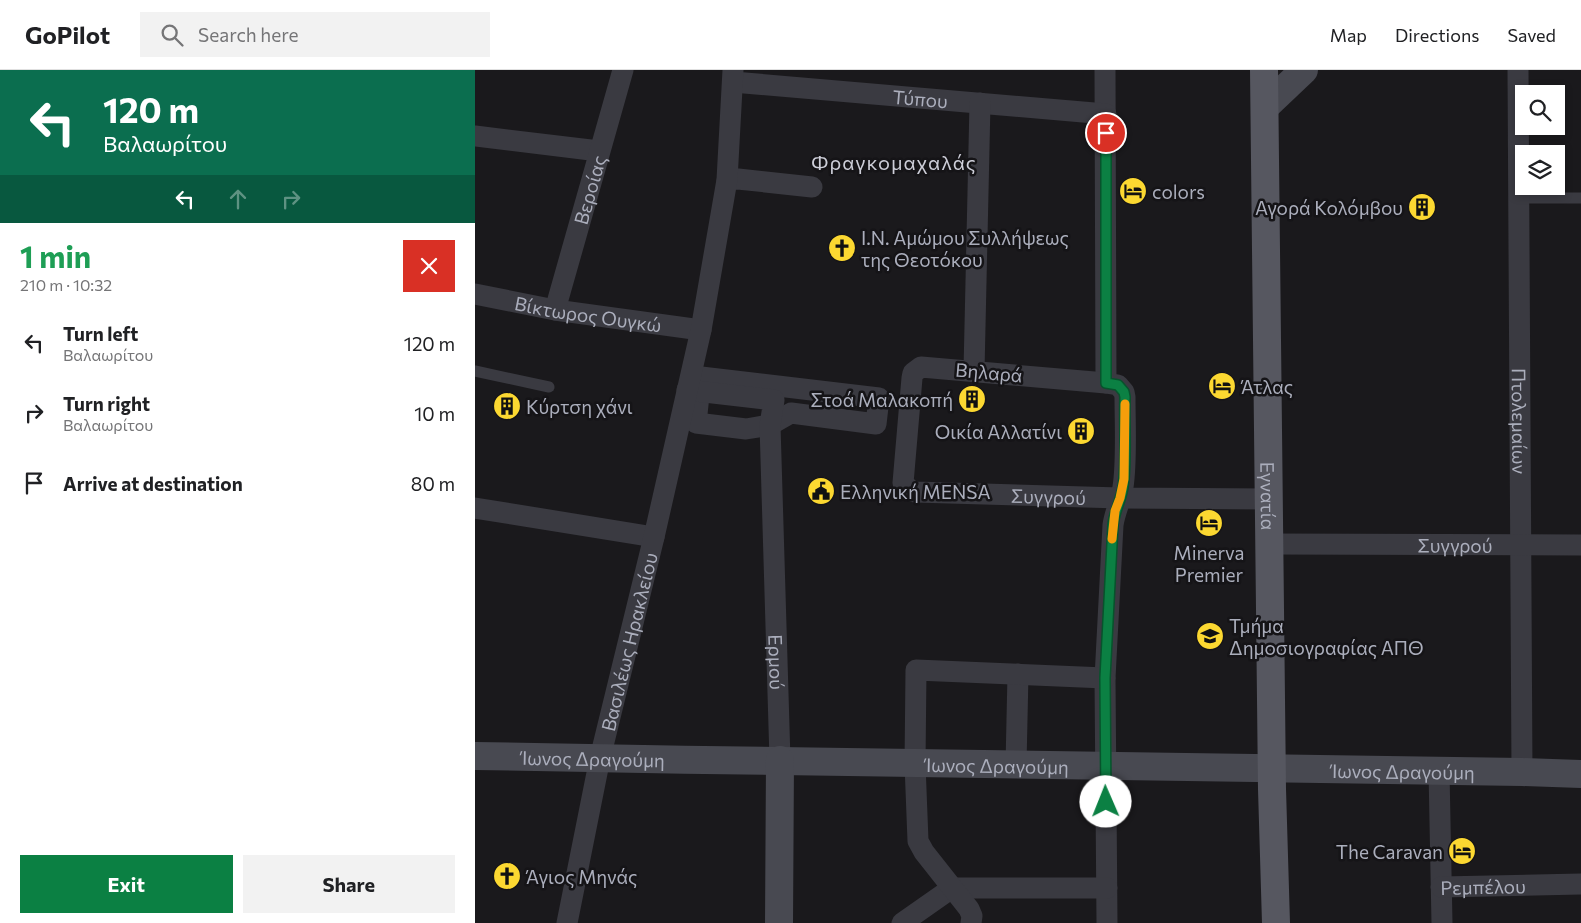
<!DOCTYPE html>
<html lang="en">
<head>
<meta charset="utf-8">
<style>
  body { margin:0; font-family:Commissioner,sans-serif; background:#f2f2f2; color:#202124; height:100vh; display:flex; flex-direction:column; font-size:19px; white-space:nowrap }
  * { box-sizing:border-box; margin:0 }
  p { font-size:16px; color:#757577 }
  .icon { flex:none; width:28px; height:28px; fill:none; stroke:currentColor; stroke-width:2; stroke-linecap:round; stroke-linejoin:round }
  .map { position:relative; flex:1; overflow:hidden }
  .drawer { display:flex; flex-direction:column; background:#fff; width:475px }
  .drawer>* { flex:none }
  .banner { background:#0b6e4f; color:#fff; overflow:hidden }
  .tools { position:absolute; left:1040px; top:15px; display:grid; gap:10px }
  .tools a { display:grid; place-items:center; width:50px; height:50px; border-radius:0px; background:#fff; box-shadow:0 2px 8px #0003; font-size:25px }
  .pin { position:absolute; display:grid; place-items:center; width:42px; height:42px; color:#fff; margin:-21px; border:2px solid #fff; border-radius:50%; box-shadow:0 1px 5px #0007 }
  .me { position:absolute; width:55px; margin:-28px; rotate:359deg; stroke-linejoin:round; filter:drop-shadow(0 0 4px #0008) }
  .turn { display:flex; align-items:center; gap:18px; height:105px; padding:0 20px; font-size:22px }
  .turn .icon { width:65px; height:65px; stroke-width:2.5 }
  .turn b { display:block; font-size:35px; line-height:42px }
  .lanes { display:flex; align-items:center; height:48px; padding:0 20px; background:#0003; justify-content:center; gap:25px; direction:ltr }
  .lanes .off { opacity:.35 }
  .round { display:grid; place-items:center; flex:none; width:52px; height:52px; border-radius:0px; background:#f2f2f2 }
  .head { display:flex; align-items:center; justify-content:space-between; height:85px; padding:0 20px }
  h1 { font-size:30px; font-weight:700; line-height:38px; color:#1e9e55 }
  .action { display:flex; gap:10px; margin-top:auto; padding:10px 20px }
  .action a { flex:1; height:58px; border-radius:0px; background:#0b8043; color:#fff; font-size:20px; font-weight:700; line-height:58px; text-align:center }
  .action a+a { background:#f2f2f2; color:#202124 }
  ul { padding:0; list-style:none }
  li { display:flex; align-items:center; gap:15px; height:70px; padding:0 20px }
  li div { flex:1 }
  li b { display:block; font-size:19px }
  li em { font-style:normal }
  header { display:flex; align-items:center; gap:30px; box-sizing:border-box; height:70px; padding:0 25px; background:#fff; border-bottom:1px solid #e0e0e0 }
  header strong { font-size:24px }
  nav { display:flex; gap:28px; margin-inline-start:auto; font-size:18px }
  .search { width:350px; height:45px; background:#f2f2f2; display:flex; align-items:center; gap:12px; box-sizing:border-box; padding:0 18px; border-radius:0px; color:#757577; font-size:19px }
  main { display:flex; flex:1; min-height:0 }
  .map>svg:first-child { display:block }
</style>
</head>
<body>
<header>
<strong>GoPilot</strong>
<div class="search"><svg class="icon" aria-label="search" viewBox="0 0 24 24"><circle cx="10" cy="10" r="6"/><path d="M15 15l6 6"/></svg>Search here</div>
<nav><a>Map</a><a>Directions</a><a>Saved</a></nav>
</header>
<main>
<section class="drawer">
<div class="banner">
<div class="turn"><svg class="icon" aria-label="left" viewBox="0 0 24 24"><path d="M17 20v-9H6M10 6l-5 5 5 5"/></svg><div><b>120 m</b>Βαλαωρίτου</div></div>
<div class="lanes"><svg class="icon" aria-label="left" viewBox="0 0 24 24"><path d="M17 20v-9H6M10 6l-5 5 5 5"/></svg><svg class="icon off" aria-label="ahead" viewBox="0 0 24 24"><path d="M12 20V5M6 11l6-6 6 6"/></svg><svg class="icon off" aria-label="right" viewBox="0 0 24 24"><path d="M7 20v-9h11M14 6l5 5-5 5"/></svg></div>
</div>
<div class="head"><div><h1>1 min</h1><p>210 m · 10:32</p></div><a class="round" style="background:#d93025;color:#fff"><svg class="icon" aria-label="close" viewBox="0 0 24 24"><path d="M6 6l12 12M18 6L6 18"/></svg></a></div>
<ul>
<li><svg class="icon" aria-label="left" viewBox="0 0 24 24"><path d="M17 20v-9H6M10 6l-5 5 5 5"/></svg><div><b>Turn left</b><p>Βαλαωρίτου</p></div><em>120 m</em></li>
<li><svg class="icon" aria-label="right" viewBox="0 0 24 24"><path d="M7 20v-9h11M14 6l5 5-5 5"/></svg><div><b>Turn right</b><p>Βαλαωρίτου</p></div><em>10 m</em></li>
<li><svg class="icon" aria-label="arrive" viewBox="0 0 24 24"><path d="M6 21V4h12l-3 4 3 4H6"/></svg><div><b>Arrive at destination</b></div><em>80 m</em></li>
</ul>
<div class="action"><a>Exit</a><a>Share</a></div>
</section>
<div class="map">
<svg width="1106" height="853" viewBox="0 0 1106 853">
  <rect width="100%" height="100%" fill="#1a191c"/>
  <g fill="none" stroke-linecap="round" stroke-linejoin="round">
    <g stroke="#3a3a41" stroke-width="11">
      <polyline points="1044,128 1106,128"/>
      <polyline points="0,301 74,317"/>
    </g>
    <g stroke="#3a3a41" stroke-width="21">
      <path d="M630,0L631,313L643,315L649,322L650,327C650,355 652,391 648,417C646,431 640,441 638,455L630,608L632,853"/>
      <path id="s1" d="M1043,0L1047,702"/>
      <path id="s2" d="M258,12L631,44"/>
      <polyline points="0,66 124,81"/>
      <polyline points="252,110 263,109 337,117"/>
      <path id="s3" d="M0,224L80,240L226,260"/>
      <path id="s4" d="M80,240L148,0"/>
      <polyline points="499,301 505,33"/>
      <polygon points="226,307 404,328 401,354 316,343 295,355 271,359 221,353"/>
      <path id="s5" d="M631,313L446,297L438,303L437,308L428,413L435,420L440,422L645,428L794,429"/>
      <path id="s6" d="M212,320L299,330L295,355L305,690"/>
      <polyline points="0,438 179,467"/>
      <path id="s7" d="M794,474L1106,475"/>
      <polyline points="541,695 543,604"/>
      <polyline points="964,701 967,853"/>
      <path id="s8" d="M966,817L1106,814"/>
      <path id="s9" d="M92,853L125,688L179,467L226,260L252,110L258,0"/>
      <polyline points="427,853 477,818 632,818"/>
      <polyline points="496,853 497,846 494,839 449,782 443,771 440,694 441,600 630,608"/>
    </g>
    <g stroke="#484951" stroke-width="28">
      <polyline points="790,37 829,0"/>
      <path id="s10" d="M0,686C349,692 698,699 1047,702L1106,704"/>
      <polyline points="304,853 305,690"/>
    </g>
    <path stroke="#565760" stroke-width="28" id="s11" d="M789,0L797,719L801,853"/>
  </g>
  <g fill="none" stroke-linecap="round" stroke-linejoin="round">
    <g stroke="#07532c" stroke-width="12">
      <path id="route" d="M631,63V313L643,315L649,322L650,327C649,355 652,391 648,417C646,431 639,442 638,455L630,608L631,732"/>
    </g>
    <use href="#route" stroke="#0b8043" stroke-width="9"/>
    <polyline stroke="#f59e0b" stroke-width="9" points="637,469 640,441 645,428 649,409 650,334"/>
  </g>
  <defs>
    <g id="hotel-disc" transform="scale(1.4375)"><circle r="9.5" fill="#fcd831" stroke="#151417"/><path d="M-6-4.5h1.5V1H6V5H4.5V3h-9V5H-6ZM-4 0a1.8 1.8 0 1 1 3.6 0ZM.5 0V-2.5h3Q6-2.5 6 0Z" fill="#111"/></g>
    <g id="building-disc" transform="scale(1.4375)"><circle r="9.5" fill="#fcd831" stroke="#151417"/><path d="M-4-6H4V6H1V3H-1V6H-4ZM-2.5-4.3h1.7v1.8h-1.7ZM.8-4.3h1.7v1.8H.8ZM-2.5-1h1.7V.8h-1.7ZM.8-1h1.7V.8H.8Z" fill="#111"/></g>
    <g id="church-disc" transform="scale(1.4375)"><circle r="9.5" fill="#fcd831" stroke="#151417"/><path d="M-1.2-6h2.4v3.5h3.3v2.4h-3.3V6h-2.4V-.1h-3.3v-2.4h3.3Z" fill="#111"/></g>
    <g id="civic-disc" transform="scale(1.4375)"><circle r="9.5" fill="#fcd831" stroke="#151417"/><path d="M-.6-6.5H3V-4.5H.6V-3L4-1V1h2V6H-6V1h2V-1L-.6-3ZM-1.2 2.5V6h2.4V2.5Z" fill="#111"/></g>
    <g id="university-disc" transform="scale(1.4375)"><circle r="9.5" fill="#fcd831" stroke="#151417"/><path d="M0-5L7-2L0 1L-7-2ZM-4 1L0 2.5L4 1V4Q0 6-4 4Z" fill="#111"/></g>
  </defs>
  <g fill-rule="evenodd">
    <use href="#hotel-disc" x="658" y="121"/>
    <use href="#building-disc" x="947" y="137"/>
    <use href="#church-disc" x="367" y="178"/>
    <use href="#hotel-disc" x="747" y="316"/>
    <use href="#building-disc" x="497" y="329"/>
    <use href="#building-disc" x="32" y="336"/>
    <use href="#building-disc" x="606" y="361"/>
    <use href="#civic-disc" x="346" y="421"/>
    <use href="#hotel-disc" x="734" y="453"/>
    <use href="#university-disc" x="735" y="566"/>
    <use href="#hotel-disc" x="987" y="781"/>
    <use href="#church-disc" x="32" y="806"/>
  </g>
  <g text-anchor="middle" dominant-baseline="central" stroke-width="5" stroke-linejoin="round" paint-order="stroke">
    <g font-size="19" fill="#abaebc" stroke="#151417">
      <text stroke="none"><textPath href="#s2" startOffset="188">Τύπου</textPath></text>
      <text stroke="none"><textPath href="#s4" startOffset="125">Βεροίας</textPath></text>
      <text stroke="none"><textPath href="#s3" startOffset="115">Βίκτωρος Ουγκώ</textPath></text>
      <text transform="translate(514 302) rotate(5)">Βηλαρά</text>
      <text stroke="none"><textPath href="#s1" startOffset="351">Πτολεμαίων</textPath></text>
      <text stroke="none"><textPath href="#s5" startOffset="455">Συγγρού</textPath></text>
      <text stroke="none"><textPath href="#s11" startOffset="426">Εγνατία</textPath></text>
      <text stroke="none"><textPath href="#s7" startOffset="186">Συγγρού</textPath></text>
      <text stroke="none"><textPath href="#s9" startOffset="288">Βασιλέως Ηρακλείου</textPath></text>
      <text stroke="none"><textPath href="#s6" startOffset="350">Ερμού</textPath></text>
      <text stroke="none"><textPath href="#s10" startOffset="118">Ίωνος Δραγούμη</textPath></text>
      <text stroke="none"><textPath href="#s10" startOffset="522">Ίωνος Δραγούμη</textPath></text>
      <text stroke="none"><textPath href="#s10" startOffset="928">Ίωνος Δραγούμη</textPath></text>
      <text stroke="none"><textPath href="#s8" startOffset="42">Ρεμπέλου</textPath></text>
    </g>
    <g font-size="19" fill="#abaebc" stroke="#151417" text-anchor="start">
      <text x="677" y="121">colors</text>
      <text x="928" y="137" text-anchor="end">Αγορά Κολόμβου</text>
      <text x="386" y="167">I.N. Αμώμου Συλλήψεως<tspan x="386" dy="22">της Θεοτόκου</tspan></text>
      <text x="766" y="316">Άτλας</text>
      <text x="478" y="329" text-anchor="end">Στοά Μαλακοπή</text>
      <text x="51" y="336">Κύρτση χάνι</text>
      <text x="587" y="361" text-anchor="end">Οικία Αλλατίνι</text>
      <text x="365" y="421">Ελληνική MENSA</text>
      <text x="734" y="482" text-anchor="middle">Minerva<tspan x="734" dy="22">Premier</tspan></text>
      <text x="754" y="555">Τμήμα<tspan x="754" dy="22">Δημοσιογραφίας ΑΠΘ</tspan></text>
      <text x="968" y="781" text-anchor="end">The Caravan</text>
      <text x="51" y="806">Άγιος Μηνάς</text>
    </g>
    <g font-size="20" letter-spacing="1" fill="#cdced8" stroke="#151417">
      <text x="419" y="92">Φραγκομαχαλάς</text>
    </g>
  </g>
</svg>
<div class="tools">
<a><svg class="icon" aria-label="search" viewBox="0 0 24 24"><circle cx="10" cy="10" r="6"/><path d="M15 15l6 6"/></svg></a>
<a><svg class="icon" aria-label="layers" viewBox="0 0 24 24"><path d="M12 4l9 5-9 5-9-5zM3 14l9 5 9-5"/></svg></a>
</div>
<div class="pin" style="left:631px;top:63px;background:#d93025"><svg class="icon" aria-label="arrive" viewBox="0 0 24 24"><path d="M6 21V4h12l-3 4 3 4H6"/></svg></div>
<svg class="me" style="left:631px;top:732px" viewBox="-20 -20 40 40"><circle r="19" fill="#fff"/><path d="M0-13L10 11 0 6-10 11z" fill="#0b8043"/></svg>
</div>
</main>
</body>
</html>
